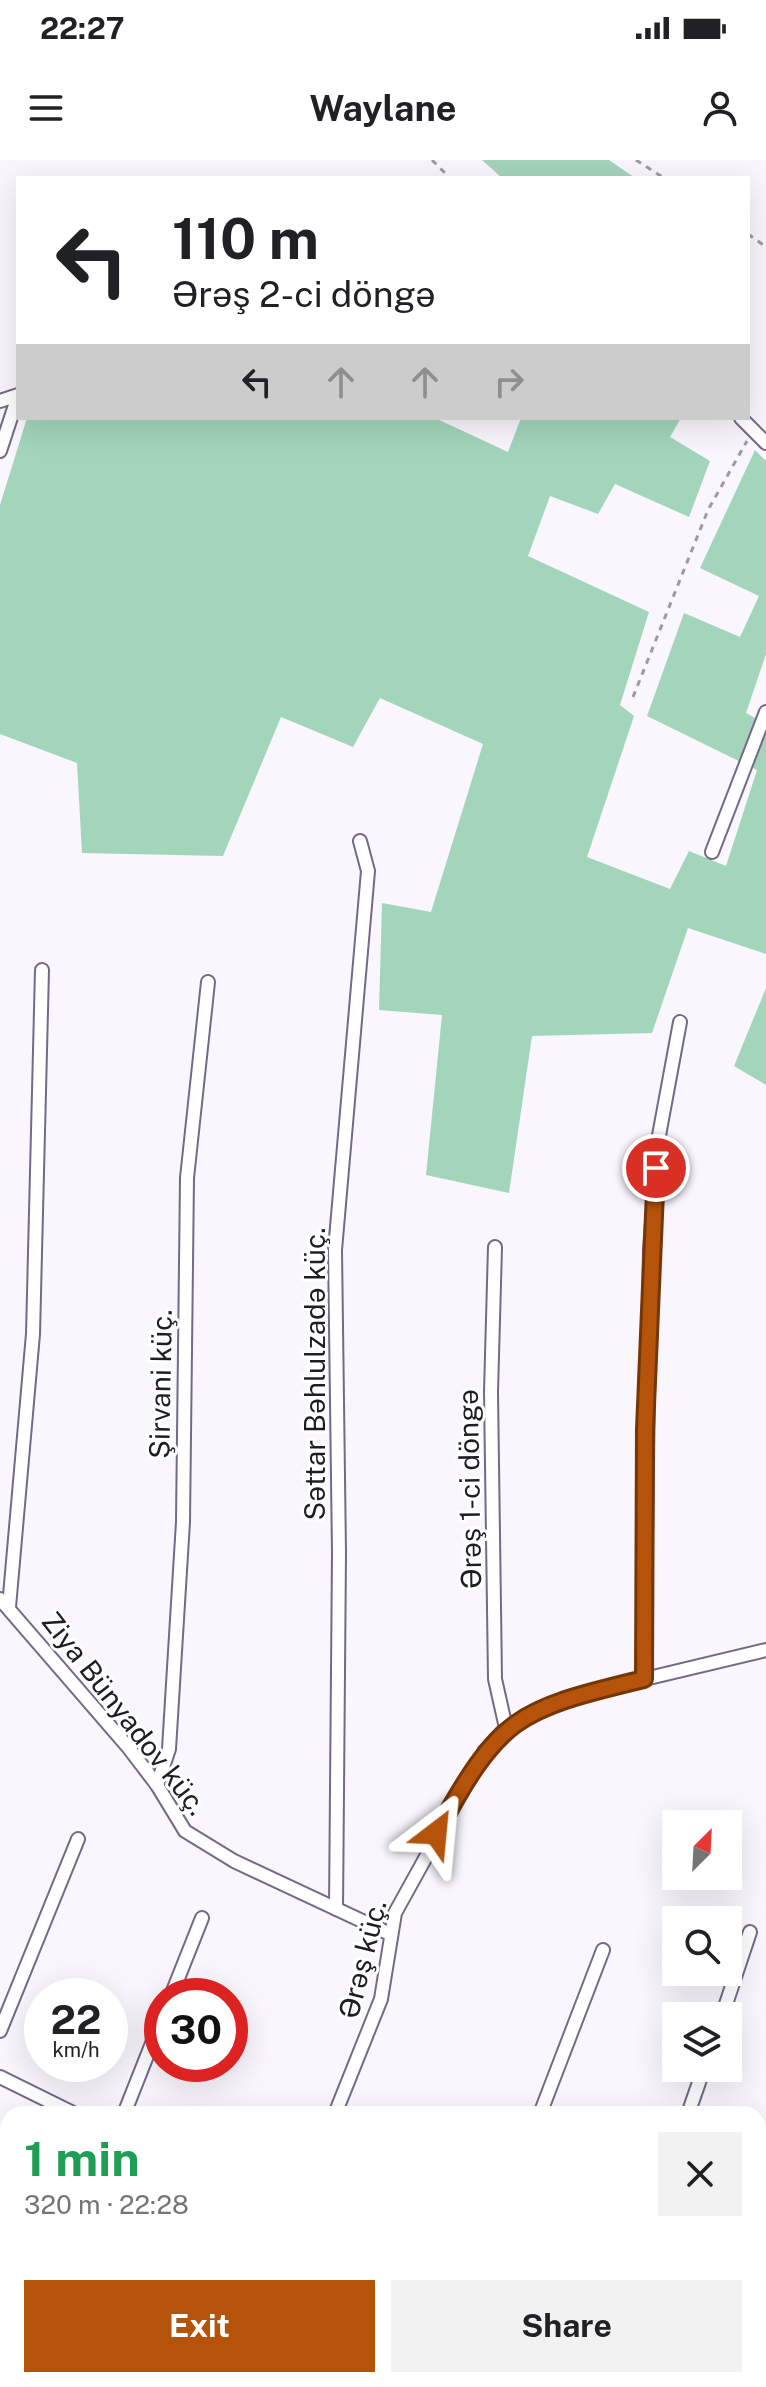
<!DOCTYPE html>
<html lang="en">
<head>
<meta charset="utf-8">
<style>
  body { margin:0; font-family:"Public Sans",sans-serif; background:#f2f2f2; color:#202124; height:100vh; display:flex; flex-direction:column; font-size:30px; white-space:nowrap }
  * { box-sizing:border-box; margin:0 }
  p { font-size:26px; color:#757577 }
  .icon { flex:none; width:44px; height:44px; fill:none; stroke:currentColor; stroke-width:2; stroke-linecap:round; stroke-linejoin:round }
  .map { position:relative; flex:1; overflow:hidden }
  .sheet { position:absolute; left:0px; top:1946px; width:766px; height:282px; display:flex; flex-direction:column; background:#fff; border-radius:24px 24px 0 0; box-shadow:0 8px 32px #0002 }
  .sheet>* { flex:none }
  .banner { position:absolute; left:16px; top:16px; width:734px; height:244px; border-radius:0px; box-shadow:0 8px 32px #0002; background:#fff; color:#202124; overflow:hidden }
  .needle { width:52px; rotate:24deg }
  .tools { position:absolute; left:662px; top:1650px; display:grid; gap:16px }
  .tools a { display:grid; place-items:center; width:80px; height:80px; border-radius:0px; background:#fff; box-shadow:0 8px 32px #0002; font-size:40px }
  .speed { position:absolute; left:24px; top:1818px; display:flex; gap:16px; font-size:40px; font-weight:700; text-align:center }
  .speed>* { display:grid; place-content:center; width:104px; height:104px; border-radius:50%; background:#fff; box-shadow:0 8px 32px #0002; line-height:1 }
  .speed small { font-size:20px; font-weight:400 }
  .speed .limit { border:12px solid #d22; background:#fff; color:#111 }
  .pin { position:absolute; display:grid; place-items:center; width:68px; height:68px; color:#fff; margin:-34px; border:4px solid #fff; border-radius:50%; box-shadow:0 2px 8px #0007 }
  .me { position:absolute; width:88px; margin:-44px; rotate:29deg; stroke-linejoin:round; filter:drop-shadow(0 0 6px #0008) }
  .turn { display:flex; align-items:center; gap:28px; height:168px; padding:0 24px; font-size:36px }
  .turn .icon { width:104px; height:104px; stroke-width:2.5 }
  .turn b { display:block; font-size:56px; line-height:68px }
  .lanes { display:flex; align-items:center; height:76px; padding:0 24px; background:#0003; justify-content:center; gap:40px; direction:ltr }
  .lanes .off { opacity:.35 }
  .round { display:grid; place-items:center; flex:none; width:84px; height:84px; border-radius:0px; background:#f2f2f2 }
  .headline { display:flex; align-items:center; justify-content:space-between; height:136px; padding:0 24px }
  h1 { font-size:48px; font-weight:700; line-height:60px; color:#1e9e55 }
  .primary-button { display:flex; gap:16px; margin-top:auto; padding:16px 24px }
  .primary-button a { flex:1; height:92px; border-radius:0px; background:#b45309; color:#fff; font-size:32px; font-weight:700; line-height:92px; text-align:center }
  .primary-button a+a { background:#f2f2f2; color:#202124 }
  .status { display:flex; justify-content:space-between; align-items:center; height:56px; padding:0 40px; background:#fff; direction:ltr }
  .status svg { height:22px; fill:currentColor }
  header { display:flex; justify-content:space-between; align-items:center; height:104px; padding:0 24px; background:#fff; font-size:36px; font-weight:700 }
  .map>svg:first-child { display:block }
</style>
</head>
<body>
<div class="status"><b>22:27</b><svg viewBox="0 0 49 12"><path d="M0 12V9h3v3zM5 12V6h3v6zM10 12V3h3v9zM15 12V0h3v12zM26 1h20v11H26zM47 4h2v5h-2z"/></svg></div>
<header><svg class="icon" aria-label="menu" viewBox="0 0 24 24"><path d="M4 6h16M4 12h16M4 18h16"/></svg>Waylane<svg class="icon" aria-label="person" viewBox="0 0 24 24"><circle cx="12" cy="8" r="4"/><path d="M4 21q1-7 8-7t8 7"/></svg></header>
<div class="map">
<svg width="766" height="2227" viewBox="0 0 766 2227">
  <rect width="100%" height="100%" fill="#f9f6fe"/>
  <g fill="#a3d5ba">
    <polygon points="482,0 609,0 635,18 502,18"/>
    <polygon points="27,258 435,258 508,292 521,258 681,258 670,277 710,301 689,357 615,324 598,354 550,336 528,396 649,452 620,545 634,556 587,697 670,729 689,691 726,706 757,610 647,556 684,453 740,477 759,436 700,408 755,290 766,301 766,494 746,553 766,564 766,794 688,768 652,873 532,876 509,1033 426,1015 442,855 379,850 382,743 431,752 483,584 380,538 353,587 281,557 223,696 82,693 77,603 0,574 0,345"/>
    <polygon points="766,828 766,925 734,906"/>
  </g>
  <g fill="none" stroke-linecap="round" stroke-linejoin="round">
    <g stroke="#746988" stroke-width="16">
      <g id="minor">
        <polyline points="0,241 18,235"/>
        <polyline points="741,258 766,283"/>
        <polyline points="0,291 18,236"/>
        <polyline points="712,692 766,552"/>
        <polyline points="495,1087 491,1232 495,1519 506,1568"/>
        <polyline points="0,1439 128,1587 157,1625 185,1671 234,1701 390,1774"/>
        <polyline points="9,1447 33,1174 42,810"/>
        <polyline points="644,1519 650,1089 658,981 680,862"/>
        <polyline points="157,1625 169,1589 183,1362 187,1018 208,822"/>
        <polyline points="336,1749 339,1393 335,1090 368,711 360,681"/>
        <polyline points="171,1836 202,1758"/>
        <polyline points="722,1856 750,1772"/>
        <polyline points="0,1871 78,1679"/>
        <polyline points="0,1917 75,1954"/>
        <polyline points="124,1954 162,1858"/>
        <polyline points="335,1954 381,1839 395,1753 484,1592 506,1568 565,1538 766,1490"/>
        <polyline points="540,1954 603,1790"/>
        <polyline points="688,1954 704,1908"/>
        <polyline points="758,2180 766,2157"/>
        <polyline points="426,2227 429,2220"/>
        <polyline points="587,2227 589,2220"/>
        <polyline points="742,2227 745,2220"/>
      </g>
    </g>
    <g stroke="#746988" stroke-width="20">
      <g id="tertiary">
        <polyline points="0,2126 8,2129"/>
        <polyline points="273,2220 295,2227"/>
      </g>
    </g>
    <g stroke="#9d9aa4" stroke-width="3" stroke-dasharray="6 6" stroke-linecap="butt">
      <polyline points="432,0 450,18"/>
      <polyline points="636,0 664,18"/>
      <polyline points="748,74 766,87"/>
      <polyline points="633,537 708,350 747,281"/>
    </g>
    <use href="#minor" stroke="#fff" stroke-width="12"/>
    <use href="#tertiary" stroke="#fff" stroke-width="16"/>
  </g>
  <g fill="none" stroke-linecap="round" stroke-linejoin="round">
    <g stroke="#753606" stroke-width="20">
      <path id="route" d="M436,1673C501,1556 515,1550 644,1519L645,1269L656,1008"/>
    </g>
    <use href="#route" stroke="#b45309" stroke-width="14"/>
  </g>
  <g text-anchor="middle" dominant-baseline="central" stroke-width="6" stroke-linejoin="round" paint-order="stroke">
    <g font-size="28" fill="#1f1b27" stroke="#fff">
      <text transform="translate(314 1214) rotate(-90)">Səttar Bəhlulzadə küç.</text>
      <text transform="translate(160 1224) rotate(-89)">Şirvani küç.</text>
      <text transform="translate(469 1329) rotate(-91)">Ərəş 1-ci döngə</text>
      <text transform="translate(125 1553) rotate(52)">Ziya Bünyadov küç.</text>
      <text transform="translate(362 1799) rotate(-76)">Ərəş küç.</text>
    </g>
  </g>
</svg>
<div class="tools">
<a><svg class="needle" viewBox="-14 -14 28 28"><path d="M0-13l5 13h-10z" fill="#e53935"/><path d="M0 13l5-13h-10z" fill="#757577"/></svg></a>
<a><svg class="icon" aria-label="search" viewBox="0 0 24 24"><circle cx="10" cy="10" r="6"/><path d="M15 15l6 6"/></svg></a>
<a><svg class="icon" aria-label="layers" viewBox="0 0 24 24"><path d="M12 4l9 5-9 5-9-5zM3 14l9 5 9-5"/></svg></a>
</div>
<div class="speed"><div>22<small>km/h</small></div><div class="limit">30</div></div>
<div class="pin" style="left:656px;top:1008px;background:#d93025"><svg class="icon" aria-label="arrive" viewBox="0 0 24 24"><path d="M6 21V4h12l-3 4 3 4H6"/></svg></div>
<svg class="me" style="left:436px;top:1673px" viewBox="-20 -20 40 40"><path d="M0-17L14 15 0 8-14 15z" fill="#b45309" stroke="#fff" stroke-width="4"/></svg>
<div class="banner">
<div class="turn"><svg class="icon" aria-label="left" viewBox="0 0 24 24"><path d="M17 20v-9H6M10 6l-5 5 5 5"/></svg><div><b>110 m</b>Ərəş 2-ci döngə</div></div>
<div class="lanes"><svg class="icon" aria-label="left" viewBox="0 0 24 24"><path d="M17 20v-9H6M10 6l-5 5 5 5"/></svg><svg class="icon off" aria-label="ahead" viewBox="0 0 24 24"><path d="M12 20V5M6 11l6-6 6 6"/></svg><svg class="icon off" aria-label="ahead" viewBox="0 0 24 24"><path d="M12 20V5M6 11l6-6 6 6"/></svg><svg class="icon off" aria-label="right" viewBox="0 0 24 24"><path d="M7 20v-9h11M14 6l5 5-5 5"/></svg></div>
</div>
<section class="sheet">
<div class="headline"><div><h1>1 min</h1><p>320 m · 22:28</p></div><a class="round"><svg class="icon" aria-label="close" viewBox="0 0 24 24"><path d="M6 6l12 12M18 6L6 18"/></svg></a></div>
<div class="primary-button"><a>Exit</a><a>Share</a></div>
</section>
</div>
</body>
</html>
